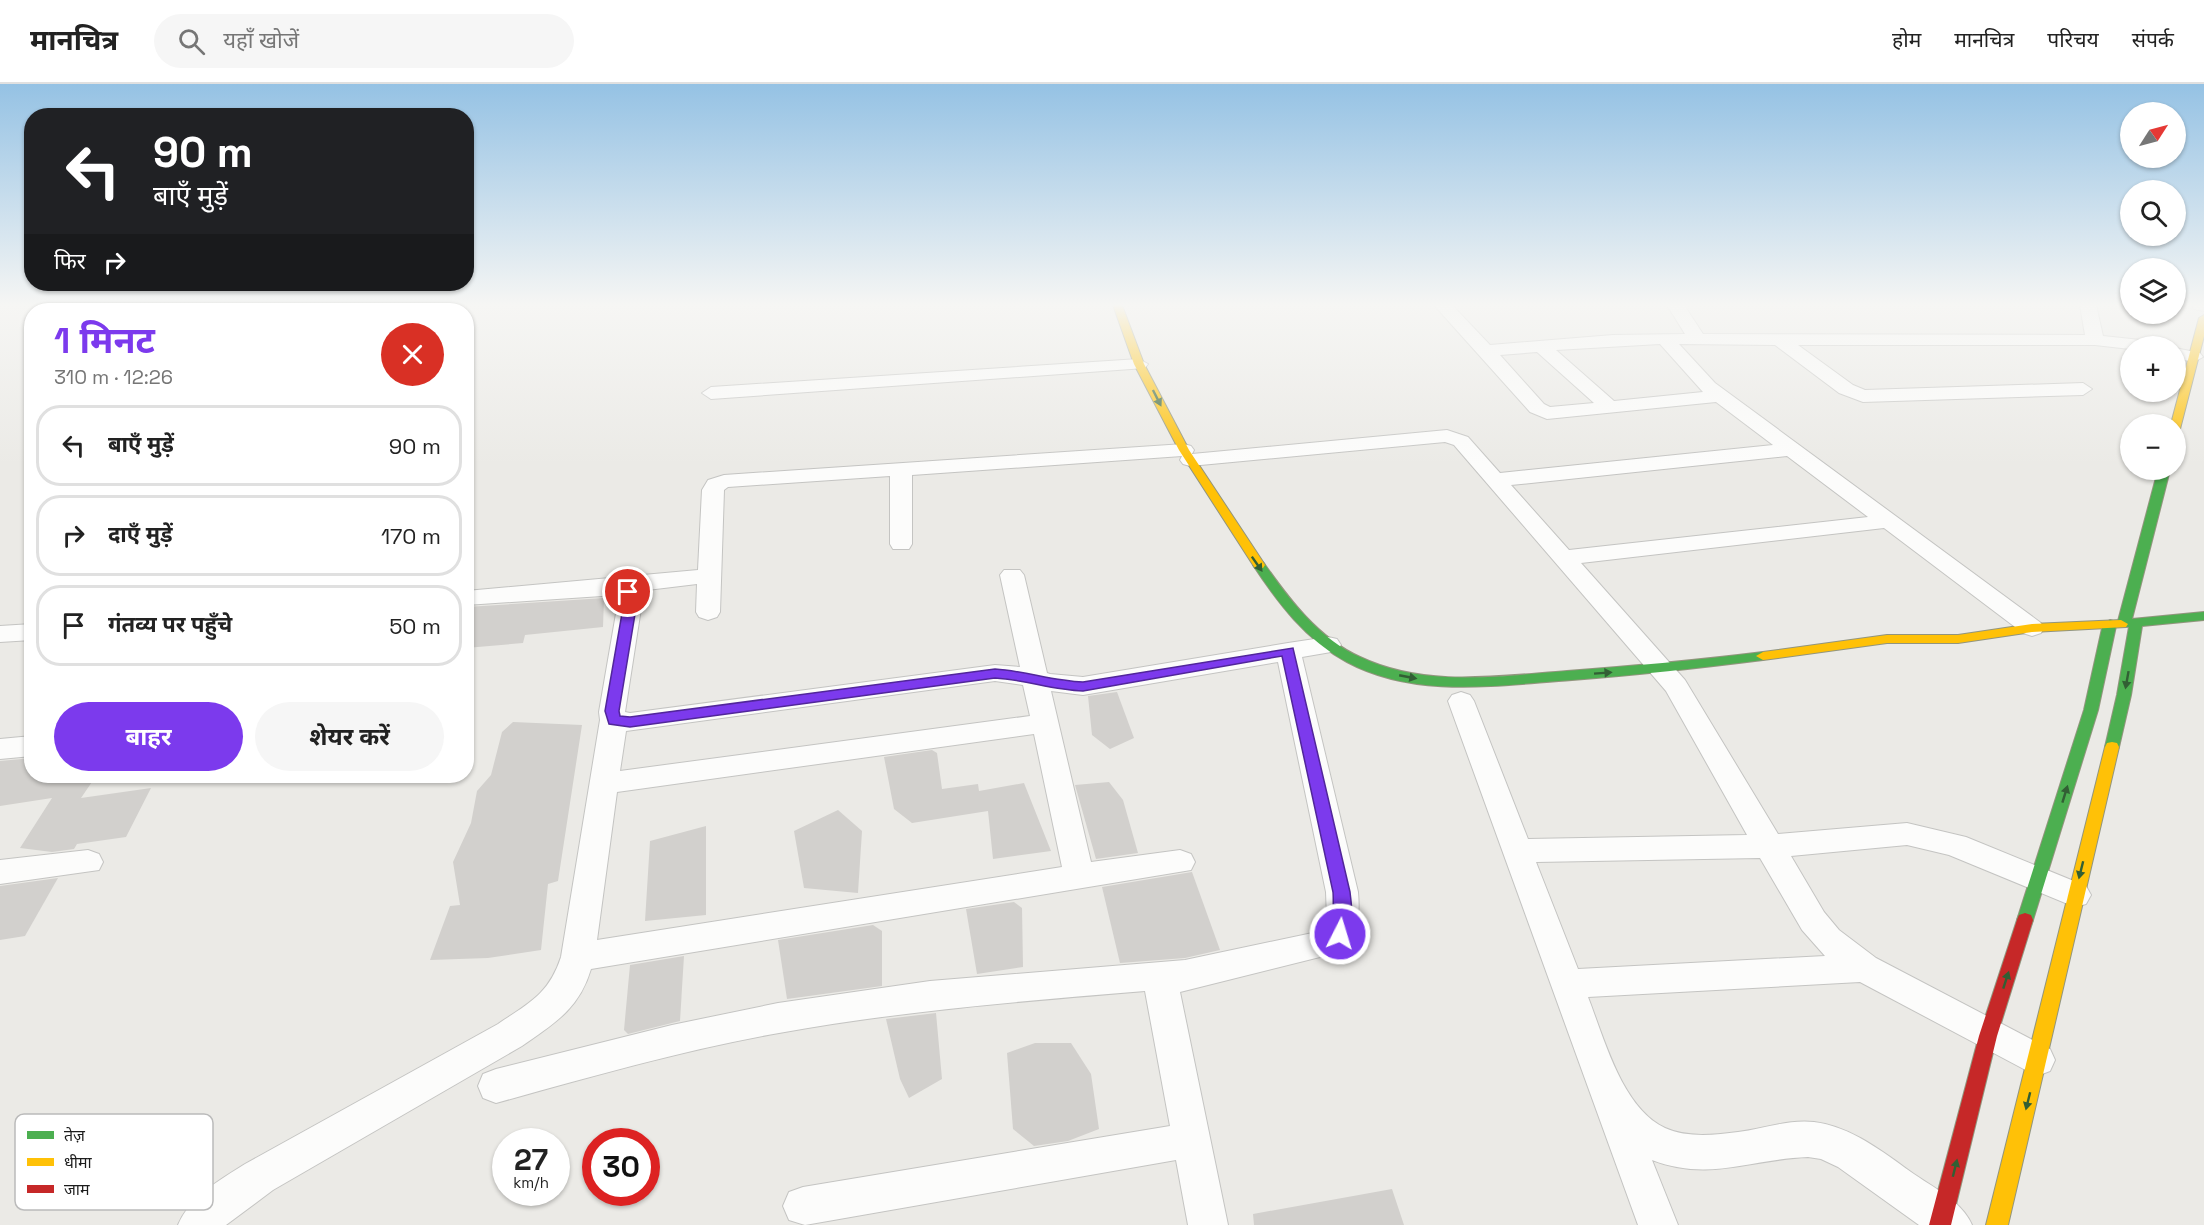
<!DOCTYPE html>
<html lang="hi">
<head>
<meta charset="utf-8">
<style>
  body { margin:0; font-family:"Space Grotesk","Noto Sans Devanagari",sans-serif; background:#f6f6f6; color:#222; height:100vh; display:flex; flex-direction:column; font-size:22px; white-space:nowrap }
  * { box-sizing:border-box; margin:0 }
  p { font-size:20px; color:#767676 }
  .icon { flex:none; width:33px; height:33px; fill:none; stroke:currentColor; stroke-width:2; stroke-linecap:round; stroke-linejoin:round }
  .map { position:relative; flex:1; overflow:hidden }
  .sheet { position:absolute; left:24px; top:219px; width:450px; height:480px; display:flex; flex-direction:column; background:#fff; border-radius:24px; box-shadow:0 2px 4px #0004 }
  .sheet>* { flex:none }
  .banner { position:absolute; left:24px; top:24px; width:450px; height:183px; border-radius:24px; box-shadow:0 2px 4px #0004; background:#202124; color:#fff; overflow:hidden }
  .needle { width:39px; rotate:54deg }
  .tools { position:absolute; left:2120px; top:18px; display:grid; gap:12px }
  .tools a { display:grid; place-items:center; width:66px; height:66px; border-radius:50%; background:#fff; box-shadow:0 2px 4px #0004; font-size:30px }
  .speed { position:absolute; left:492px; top:1044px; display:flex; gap:12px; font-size:30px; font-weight:700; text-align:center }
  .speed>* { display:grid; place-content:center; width:78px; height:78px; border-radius:50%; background:#fff; box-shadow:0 2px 4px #0004; line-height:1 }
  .speed small { font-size:15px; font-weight:400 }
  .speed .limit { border:9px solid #d22; background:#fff; color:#111 }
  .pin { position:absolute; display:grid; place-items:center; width:51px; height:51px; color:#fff; margin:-26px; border:3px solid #fff; border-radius:50%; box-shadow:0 2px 6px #0007 }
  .me { position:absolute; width:66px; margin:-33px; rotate:5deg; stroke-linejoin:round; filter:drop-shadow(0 0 4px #0008) }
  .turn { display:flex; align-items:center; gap:21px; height:126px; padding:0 30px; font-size:27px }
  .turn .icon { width:78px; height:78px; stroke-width:2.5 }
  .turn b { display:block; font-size:42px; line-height:51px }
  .then { display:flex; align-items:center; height:57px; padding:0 30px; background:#0003; gap:12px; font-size:22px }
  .round { display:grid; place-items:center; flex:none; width:63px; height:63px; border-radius:32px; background:#f6f6f6 }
  .summary { display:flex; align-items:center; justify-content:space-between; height:102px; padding:0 30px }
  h1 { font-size:36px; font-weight:700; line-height:45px; color:#7c3aed }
  .action { display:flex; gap:12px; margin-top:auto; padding:12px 30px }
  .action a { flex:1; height:69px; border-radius:36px; background:#7c3aed; color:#fff; font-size:24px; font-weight:700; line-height:69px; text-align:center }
  .action a+a { background:#f6f6f6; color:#222 }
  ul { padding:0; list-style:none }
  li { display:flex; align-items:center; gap:18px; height:81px; margin:0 12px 9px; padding:0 18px; border:3px solid #e0e0e0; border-radius:24px }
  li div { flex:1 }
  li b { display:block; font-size:22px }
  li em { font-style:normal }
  header { display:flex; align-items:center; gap:36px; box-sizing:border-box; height:84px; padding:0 30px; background:#fff; border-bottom:2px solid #e0e0e0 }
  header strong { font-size:28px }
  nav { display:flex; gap:33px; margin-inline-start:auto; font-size:21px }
  .search { width:420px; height:54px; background:#f6f6f6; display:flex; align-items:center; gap:15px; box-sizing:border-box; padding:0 21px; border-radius:33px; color:#767676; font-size:22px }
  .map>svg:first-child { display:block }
</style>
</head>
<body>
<header>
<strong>मानचित्र</strong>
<div class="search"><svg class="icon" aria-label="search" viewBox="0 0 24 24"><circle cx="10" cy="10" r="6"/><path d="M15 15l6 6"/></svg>यहाँ खोजें</div>
<nav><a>होम</a><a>मानचित्र</a><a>परिचय</a><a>संपर्क</a></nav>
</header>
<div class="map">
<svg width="2204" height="1141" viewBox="0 0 2204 1141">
  <rect width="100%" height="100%" fill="#ebeae6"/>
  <g fill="#d2d0cd">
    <polygon points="604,514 603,543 525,551 523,559 466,564 466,523"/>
    <polygon points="1117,608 1134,654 1110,665 1092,651 1088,612"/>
    <polygon points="513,638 582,641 558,797 548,800 541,866 488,874 430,876 450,822 460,821 453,778 471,739 477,707 491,691 502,648"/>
    <polygon points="932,666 937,669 942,705 978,700 979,707 1024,699 1051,767 993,775 988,727 912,739 894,725 884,673"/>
    <polygon points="32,674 32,692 96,692 81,714 151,704 126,753 77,760 74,765 52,768 20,764 52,714 0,722 0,677"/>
    <polygon points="1109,698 1123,716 1138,769 1096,775 1075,701"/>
    <polygon points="838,726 862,747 858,809 804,804 794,747"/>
    <polygon points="706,742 706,831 645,837 650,757"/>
    <polygon points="1192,788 1220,866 1185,874 1120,879 1102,803"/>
    <polygon points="58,794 25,852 0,856 0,802"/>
    <polygon points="1014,818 1022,824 1023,883 977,890 966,825"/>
    <polygon points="873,841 882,847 882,902 787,915 778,856"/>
    <polygon points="684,872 680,937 628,950 624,946 630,881"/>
    <polygon points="936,929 942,995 909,1014 900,995 886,935"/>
    <polygon points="1035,959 1071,959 1091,990 1099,1045 1068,1057 1034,1062 1013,1045 1007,969"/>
    <polygon points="1392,1105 1404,1141 1254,1141 1253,1130"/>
  </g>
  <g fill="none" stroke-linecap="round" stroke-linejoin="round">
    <g stroke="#c4c4c2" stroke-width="2">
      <g id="street">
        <path d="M1434,221H1452L1490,261L1613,251L1685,250L1667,221H1684L1703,250L2085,251L2080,221H2096L2103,252L2150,257L2159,262H2130V265L2095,261H1798L1853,301L1865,306L2083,299L2092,305L2083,311L1863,318L1839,309L1775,261L1679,260L1715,299L2041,539L2044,544L2041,549L2032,552L2023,549L1884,444L1581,479L1685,596L1778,750L1907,739L1966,753L2086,802L2091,811L2086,820L2075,823L1949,771L1907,761L1791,772L1824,828L1839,846L1876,874L2050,965L2055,976L2050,987L2037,992L1860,898L1588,913C1604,954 1622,1024 1665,1044C1687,1054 1715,1051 1738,1048C1763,1045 1789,1035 1814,1038C1850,1042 1883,1068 1911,1088C1932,1103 1962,1117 1972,1141H1919L1838,1083L1821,1075L1808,1073C1751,1075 1709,1098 1652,1076L1678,1141H1638L1448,617L1452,611L1461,608L1470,611L1474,617L1528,755L1747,751L1666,607L1454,361L1445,358L1190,382L1183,380L1180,376L1182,372L912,391V460L909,465H893L890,460V392L728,403L724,406L720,528L717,533L708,536L699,533L696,528L697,500L639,507L642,518L625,628L630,629L995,581L1020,583L1000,491L1004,486H1020L1024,491L1047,589L1050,590L1083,593L1288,559L1328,553L1337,555L1341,561L1337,567L1302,573L1358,808C1360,831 1358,849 1344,867L1180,908L1228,1141H1188L1176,1076L805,1141L789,1136L783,1122L789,1108L803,1103L1170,1042L1145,907C1023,917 900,927 779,949C683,966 590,993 496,1019L483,1014L478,1002L483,990L496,985L672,941L778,919L930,897L1185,876L1322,847L1327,834L1326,808L1278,578L1083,611L1051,607L1091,778L1180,766L1191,770L1195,778L1191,786L591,885C579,925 555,939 522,962L273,1106L226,1141H178C190,1112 220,1096 245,1080L498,940C529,919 549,910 561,873L600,636L599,628L618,518L617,511L466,521V507L698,486L702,406L708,396L724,391L1184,360L1191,362L1194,366L1192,370L1447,346L1468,353L1500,389L1773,361L1716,318L1547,335L1530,328ZM1660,260L1703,308L1614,317L1556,266ZM1537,268L1594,319L1550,323L1544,320L1500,271ZM1787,372L1868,433L1569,466L1511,401ZM995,597L1023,601L1030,632L620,687L626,647ZM1034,650L1062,783L597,856L617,708ZM1760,774L1802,846L1825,872L1578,885L1536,778Z"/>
        <polygon points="2192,221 2204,221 2204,227 2194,225"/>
        <polygon points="2175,264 2200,269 2203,273 2194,278 2175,274"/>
        <polygon points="1139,275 1148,280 1145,284 711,315 702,309 711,303"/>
        <polygon points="32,540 32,556 0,558 0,542"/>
        <polygon points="32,652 32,672 0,675 0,655"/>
        <polygon points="88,766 99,770 103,778 99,786 0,800 0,776"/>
      </g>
    </g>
    <g stroke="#92957e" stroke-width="2">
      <g id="fast">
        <polygon points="2158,386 2170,386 2132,535 2204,528 2204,536 2142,542 2131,611 2119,663 2117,667 2107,667 2105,663 2117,611 2129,543 2116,542 2098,626 2033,836 2031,841 2025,843 2019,841 2017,836 2084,626 2103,540 2110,536 2116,538 2118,537"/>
        <path d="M1259,477L1263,478C1289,515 1318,554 1360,573C1425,604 1499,592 1567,587C1633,582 1698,576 1763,568L1770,572L1763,576C1700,584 1636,591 1572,596C1498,601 1416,615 1347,578C1306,556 1278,519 1253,481Z"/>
      </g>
    </g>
    <g stroke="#92957e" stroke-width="2">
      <g id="slow">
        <polygon points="1113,221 1122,221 1144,280 1189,366 1265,481 1263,484 1255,484 1179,366 1134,280"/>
        <polygon points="2204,231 2204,252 2180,345 2175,348 2175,340 2171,340 2199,234"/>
        <polygon points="2121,536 2128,540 2126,543 2032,548 1958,559 1887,559 1763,576 1756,572 1763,568 1887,551 1958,551 2032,540"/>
        <polygon points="2112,658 2117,659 2119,663 2008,1141 1986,1141 2105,663 2107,659"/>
      </g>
    </g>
    <g stroke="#92957e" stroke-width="2">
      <polygon id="jam" points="2025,829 2031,831 2033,836 1997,952 1951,1141 1929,1141 1979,952 2017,836 2019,831"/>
    </g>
    <use href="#street" fill="#fcfcfb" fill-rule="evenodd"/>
    <use href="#fast" fill="#4caf50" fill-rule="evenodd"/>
    <use href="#slow" fill="#ffc107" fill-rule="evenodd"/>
    <use href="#jam" fill="#c62828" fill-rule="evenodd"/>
  </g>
  <defs><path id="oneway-solid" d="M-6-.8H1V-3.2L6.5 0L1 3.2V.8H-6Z" transform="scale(1.5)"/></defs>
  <g fill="#325f34">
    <use href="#oneway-solid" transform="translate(1157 314) rotate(63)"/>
    <use href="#oneway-solid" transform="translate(1257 480) rotate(55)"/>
    <use href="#oneway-solid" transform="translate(1603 589) rotate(-4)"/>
    <use href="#oneway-solid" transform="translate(1408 593) rotate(11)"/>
    <use href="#oneway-solid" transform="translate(2127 596) rotate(100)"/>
    <use href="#oneway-solid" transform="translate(2065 710) rotate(-73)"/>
    <use href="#oneway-solid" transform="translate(2081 786) rotate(104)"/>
    <use href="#oneway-solid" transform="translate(2006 896) rotate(-72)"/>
    <use href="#oneway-solid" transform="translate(2028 1017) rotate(104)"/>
    <use href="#oneway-solid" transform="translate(1955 1084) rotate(-76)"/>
  </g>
  <linearGradient id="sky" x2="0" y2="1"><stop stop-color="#95c2e4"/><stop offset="0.58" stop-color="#f6f6f4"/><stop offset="1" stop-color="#f6f6f4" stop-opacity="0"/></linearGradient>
  <rect width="2204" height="381" fill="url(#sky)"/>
  <path fill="#7c3aed" stroke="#51269a" stroke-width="1.5" d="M628,504L634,508L637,518L619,627L620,632L630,633L995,585C1026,587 1053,597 1083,598L1293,564L1350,808C1352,824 1354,840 1347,855H1334C1332,850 1334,818 1333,808L1282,572L1083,607C1052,606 1027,596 995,594L630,643L609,640L605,627L624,518L622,508Z"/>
  <rect x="15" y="1030" width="198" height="96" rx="9" fill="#fff" stroke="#bbb" stroke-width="1.5"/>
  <rect x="27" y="1047" width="27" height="8" fill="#4caf50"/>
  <rect x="27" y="1074" width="27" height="8" fill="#ffc107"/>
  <rect x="27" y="1101" width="27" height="8" fill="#c62828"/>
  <g font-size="16" fill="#1d1d1d">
    <text x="64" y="1057">तेज़</text>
    <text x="64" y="1084">धीमा</text>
    <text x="64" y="1111">जाम</text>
  </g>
</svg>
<div class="tools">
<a><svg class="needle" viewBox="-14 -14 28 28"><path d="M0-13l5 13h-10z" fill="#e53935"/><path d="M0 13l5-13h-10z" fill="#767676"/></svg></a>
<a><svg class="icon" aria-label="search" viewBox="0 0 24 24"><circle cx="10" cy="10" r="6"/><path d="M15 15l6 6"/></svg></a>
<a><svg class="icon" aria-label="layers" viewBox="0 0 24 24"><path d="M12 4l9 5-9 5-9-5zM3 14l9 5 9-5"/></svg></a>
<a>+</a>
<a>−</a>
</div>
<div class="speed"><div>27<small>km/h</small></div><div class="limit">30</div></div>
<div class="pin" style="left:628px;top:508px;background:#d93025"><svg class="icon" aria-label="arrive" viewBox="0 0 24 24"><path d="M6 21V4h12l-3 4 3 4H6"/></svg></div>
<svg class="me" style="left:1340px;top:850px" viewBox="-20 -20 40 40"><circle r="17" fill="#7c3aed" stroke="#fff" stroke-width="3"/><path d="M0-11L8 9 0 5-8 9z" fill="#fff"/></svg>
<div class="banner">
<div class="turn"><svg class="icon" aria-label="left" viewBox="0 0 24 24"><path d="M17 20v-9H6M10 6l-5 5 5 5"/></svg><div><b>90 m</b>बाएँ मुड़ें</div></div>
<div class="then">फिर<svg class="icon" aria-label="right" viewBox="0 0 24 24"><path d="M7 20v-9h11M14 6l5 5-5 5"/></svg></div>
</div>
<section class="sheet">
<div class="summary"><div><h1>1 मिनट</h1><p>310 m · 12:26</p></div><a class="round" style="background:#d93025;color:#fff"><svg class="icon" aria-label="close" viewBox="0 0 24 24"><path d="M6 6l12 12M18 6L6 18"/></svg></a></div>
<ul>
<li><svg class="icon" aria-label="left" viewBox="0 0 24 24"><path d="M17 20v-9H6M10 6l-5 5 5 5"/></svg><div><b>बाएँ मुड़ें</b></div><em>90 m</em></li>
<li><svg class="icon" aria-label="right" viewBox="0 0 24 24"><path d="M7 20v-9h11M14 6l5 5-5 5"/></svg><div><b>दाएँ मुड़ें</b></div><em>170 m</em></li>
<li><svg class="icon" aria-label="arrive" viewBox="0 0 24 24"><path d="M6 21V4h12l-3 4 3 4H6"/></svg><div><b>गंतव्य पर पहुँचे</b></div><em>50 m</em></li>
</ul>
<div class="action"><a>बाहर</a><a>शेयर करें</a></div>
</section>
</div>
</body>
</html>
